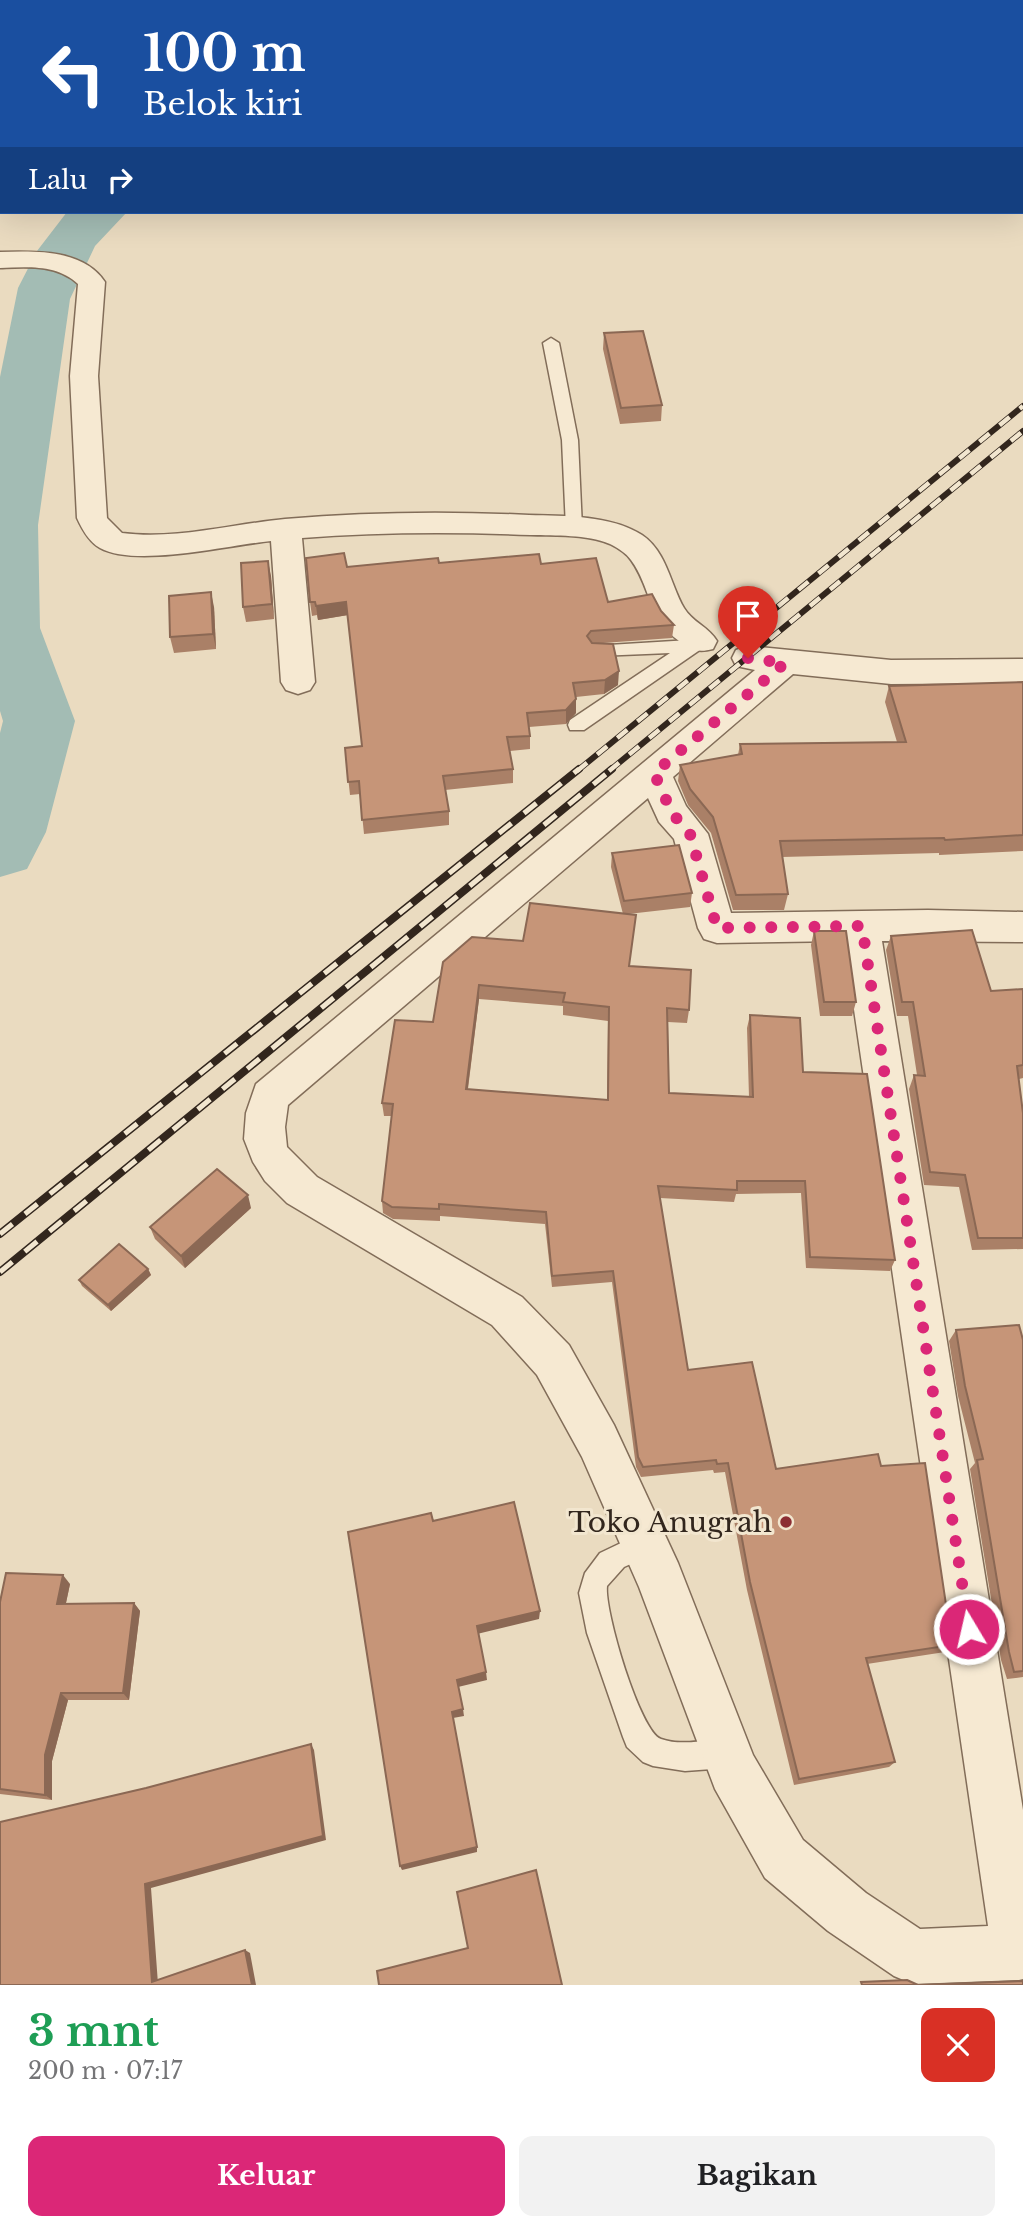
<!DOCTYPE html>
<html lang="id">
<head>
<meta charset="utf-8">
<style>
  body { margin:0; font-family:"Libre Baskerville",serif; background:#f2f2f2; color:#202124; height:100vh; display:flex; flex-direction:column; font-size:26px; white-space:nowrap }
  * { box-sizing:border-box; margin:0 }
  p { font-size:23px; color:#757577 }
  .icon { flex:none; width:38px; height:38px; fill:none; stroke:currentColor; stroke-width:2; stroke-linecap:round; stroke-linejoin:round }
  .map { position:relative; height:1985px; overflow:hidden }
  .sheet { display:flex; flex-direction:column; background:#fff; flex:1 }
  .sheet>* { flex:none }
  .top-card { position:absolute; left:0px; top:0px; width:1024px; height:214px; box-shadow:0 7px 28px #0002; background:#1a4fa0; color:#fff; overflow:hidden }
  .pin { position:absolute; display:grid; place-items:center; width:60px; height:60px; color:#fff; margin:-72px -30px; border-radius:50% 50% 50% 0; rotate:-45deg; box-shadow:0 0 7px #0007 }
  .pin .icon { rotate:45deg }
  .me { position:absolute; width:77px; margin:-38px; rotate:351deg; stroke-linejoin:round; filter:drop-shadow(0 0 5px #0008) }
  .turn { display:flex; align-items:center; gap:24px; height:147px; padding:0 28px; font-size:32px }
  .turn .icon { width:91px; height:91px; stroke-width:2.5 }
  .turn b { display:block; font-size:49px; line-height:60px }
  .then { display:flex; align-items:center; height:66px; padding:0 28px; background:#0003; gap:14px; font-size:26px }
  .round { display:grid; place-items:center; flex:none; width:74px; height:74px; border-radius:14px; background:#f2f2f2 }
  .summary { display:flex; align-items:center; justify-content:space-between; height:119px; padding:0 28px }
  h1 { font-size:42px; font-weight:700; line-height:52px; color:#1e9e55 }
  .primary-button { display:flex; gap:14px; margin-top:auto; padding:14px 28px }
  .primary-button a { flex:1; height:80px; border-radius:14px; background:#db2777; color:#fff; font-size:28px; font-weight:700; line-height:80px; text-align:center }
  .primary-button a+a { background:#f2f2f2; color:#202124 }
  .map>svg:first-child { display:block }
</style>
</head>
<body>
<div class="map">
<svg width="1023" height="1985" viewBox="0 0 1023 1985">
  <rect width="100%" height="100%" fill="#eadbc0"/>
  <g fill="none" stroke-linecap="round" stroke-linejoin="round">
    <g fill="#a3bcb4" fill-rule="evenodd">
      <polygon points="716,0 769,0 715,2"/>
      <polygon points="67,212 127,212 95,246 70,299 38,525 40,628 75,721 46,832 27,869 0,877 0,733 3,721 0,711 0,377 18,288 37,251"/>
    </g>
    <g stroke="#826d59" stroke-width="3">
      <g id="service">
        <polygon points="551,338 559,343 578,440 582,528 574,534 566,528 562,440 543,343"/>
        <polygon points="701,635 707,637 710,641 707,645 584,730 570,730 568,725 570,720 670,653 598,656 592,654 589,650 592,646 690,640"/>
        <path d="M644,1532L653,1536L657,1545L653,1554L624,1567L607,1586C604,1610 640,1732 661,1739C686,1748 713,1735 736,1744L740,1754L736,1764L726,1768L685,1771L653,1766L643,1762L627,1747L623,1737L587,1633L579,1593L585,1573L600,1553Z"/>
      </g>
    </g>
    <g stroke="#826d59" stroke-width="3">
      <g id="minor">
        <path d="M0,252C36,251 83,249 105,282L98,376L107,518L122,533C176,540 232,524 285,519C366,512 448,511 529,515C565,516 611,515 642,535C667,552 670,584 684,608C692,622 709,627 717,641L713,649C698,653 691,650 679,641C648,619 651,587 631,560C626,553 618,548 610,544C586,534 556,536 531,535C455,532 378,532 302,538L315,682L310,690L298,694L286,690L281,682L271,541C229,545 136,568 100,548C89,542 82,529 77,518L70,376L78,284C57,264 27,267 0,268Z"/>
        <path d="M748,646L891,660L1023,659V683L891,684L793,674L673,777L686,806L708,834L731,913L928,910L1023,912V942L882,941L1023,1810V1979L1019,1980L913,1984L894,1976L828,1931L765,1878L715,1789L639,1587L582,1457L537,1375L492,1325L287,1203L265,1181L253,1162L244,1139L246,1113L256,1084L755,670L736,666L732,658L736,650ZM648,798L659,822L674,839L698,928L704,939L717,943L844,941L988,1926L920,1929L866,1893L803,1840L753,1755L678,1563L614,1425L569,1345L522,1297L317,1177L287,1147L285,1127L288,1105Z"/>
      </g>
    </g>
    <polyline stroke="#826d59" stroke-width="2.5" stroke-dasharray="3.5 2.5" stroke-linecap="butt" points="146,2 148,0"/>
    <use href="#service" fill="#f6e9d2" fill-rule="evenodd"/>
    <use href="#minor" fill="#f6e9d2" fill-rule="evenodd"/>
    <g stroke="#32261d" stroke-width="6">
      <g id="rail-far1">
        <polyline points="577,771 1023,406"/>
        <polyline points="609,771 1023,431"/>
      </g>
    </g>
    <g stroke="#32261d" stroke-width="8">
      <g id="rail">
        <polyline points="0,1234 579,769"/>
        <polyline points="0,1272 612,769"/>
      </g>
    </g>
    <use href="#rail-far1" stroke="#f2e6cf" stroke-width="4.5" stroke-dasharray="13" stroke-linecap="butt"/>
    <use href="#rail" stroke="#f2e6cf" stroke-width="5" stroke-dasharray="16" stroke-linecap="butt"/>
  </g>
  <g fill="#aa8067" fill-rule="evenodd">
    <polygon points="604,333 662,405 661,421 620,424 603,349"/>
    <polygon points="439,563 541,564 608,602 661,611 674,625 672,638 603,643 618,685 604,694 576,697 576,713 566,724 529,727 530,736 530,749 510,751 513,769 513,783 445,790 449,811 449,825 364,834 360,794 350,795 345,748 362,746 348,615 318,620 317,615 312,616 310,602 347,567"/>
    <polygon points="271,576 274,619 246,622 243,607"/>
    <polygon points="214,607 216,649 174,653 170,637"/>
    <polygon points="1023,682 1023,851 939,855 939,853 782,857 788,894 784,910 733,910 711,833 688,805 678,781 680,765 738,755 740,744 897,742 885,702 889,686"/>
    <path d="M612,853L692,893L690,907L628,914L630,966L689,1010L687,1023L668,1022L669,1093L749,1097L747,1028L750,1015L803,1072L895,1260L890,1271L806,1268L801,1193L736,1194L734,1202L660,1198L688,1370L776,1469L881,1466L952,1645L945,1652L867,1664L895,1762L889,1767L794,1785L747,1590L725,1472L714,1473L713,1470L641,1477L636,1467L612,1282L552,1287L545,1224L440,1216V1221L393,1219L383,1213L382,1201L392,1116H384L382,1103L433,1022L523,941L623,914L611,867ZM479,999L563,1006V1015L608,1021L607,1100L468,1089Z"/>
    <polygon points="814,931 856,1002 852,1016 820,1016 811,945"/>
    <polygon points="891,936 991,991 1023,989 1023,1078 1019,1079 1023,1113 1023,1249 972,1250 959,1187 924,1185 909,1089 914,1075 917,1075 908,1016 897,1016 886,950"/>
    <polygon points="251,1208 185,1268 155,1239 150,1227"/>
    <polygon points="148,1269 151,1275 111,1311 82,1286 79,1280"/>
    <polygon points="956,1330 1023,1340 1023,1677 1007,1679 1001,1660 970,1469 975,1463 958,1396 949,1341"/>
    <polygon points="70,1584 66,1603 134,1603 140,1611 129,1700 68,1700 52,1761 52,1800 0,1794 0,1602"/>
  </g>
  <g fill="#8b6854">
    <polygon points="268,561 271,576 274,619 272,604"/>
    <polygon points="211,592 214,607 216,649 213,634"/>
    <polygon points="346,602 348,615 318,620 316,606"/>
    <polygon points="619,671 618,685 604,694 605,680"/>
    <polygon points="576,699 576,713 566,724 566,710"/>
    <polygon points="479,985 479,999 466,1102 466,1089"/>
    <polygon points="248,1195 251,1208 185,1268 181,1256"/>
    <polygon points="148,1269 151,1275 111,1311 108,1305"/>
    <polygon points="63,1575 70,1584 64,1612 57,1604"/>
    <polygon points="134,1603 140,1611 129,1700 123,1693"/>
    <polygon points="540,1611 539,1619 477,1634 477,1626"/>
    <polygon points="486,1672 487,1680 458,1687 457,1680"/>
    <polygon points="61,1693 68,1700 52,1761 52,1800 45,1795 45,1755"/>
    <polygon points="463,1709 464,1716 453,1718 452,1712"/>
    <polygon points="311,1744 314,1750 326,1840 151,1888 158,1984 152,1982 145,1884"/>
    <polygon points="477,1847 477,1852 402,1870 400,1866"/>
    <polygon points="245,1950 250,1953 256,1985 252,1985"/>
  </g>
  <g fill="#c69578" stroke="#8b6854" stroke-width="2" fill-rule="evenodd">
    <polygon points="643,331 662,405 621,408 604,333"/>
    <polygon points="344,553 347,567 438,558 439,563 539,554 541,564 596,558 608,602 652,594 661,611 674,625 591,631 587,636 592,643 613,644 619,671 605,680 573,683 576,699 566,710 527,713 530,736 507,737 513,769 443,776 449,811 362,820 359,781 348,782 345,748 362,746 346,602 316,606 315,602 310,602 306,558"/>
    <polygon points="268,561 272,604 243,607 241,563"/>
    <polygon points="211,592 213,634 170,637 169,596"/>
    <polygon points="1023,682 1023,835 945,840 944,838 780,841 788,894 736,895 713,817 690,789 680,765 742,754 740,744 906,742 889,686"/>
    <polygon points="679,845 692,893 624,901 612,853"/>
    <path d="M530,903L636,915L629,966L691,970L689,1010L667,1008L669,1093L753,1097L750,1015L800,1018L803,1072L867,1074L895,1260L810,1257L805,1181H737V1190L658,1186L688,1370L752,1362L776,1469L878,1454L881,1466L925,1463L952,1645L866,1658L895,1762L799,1779L750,1582L728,1463L717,1464L716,1460L643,1467L638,1457L613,1271L552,1276L546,1212L439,1204V1209L392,1207L382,1201L393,1104L382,1103L395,1020L433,1022L443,962L472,937L523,941ZM479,985L565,993L563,1002L609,1007L608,1100L466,1089Z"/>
    <polygon points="972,930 991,991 1023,989 1023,1065 1017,1066 1023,1113 1023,1238 978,1238 965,1175 930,1172 914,1075 925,1076 913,1002 902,1002 891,936"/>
    <polygon points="814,931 846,931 856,1002 824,1002"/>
    <polygon points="217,1169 248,1195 181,1256 150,1227"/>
    <polygon points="119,1244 148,1269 108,1305 79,1280"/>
    <polygon points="1019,1325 1023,1340 1023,1671 1014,1672 1009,1652 977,1460 983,1459 965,1386 956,1330"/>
    <polygon points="514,1502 540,1611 477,1626 486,1672 457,1680 463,1709 452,1712 477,1847 400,1866 348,1532 431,1513 433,1521"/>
    <polygon points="6,1573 63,1575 57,1604 134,1603 123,1693 61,1693 45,1755 45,1795 0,1789 0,1602"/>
    <polygon points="311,1744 323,1836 145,1884 152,1982 245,1950 252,1985 0,1985 0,1822 146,1788"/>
    <polygon points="536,1870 562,1985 379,1985 377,1971 468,1948 457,1892"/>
    <polygon points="907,1980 918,1985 1023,1981 1023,1985 862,1985 861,1982"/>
  </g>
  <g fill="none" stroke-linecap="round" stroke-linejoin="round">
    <polyline stroke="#db2777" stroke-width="12" stroke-dasharray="0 21.6" points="748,658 785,663 654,773 672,813 690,834 717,928 862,926 969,1629"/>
  </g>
  <circle fill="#8c2e33" stroke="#f2e6cf" stroke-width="2.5" cx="786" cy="1522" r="7"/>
  <g text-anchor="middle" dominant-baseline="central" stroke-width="6" stroke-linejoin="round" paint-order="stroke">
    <g font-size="28" fill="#32261d" stroke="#f2e6cf" text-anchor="end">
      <text x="772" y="1522">Toko Anugrah</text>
    </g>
  </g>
</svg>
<div class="pin" style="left:748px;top:658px;background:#d93025"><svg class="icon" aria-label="arrive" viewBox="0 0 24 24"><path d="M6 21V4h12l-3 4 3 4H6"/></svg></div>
<svg class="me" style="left:969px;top:1629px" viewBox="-20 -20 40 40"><circle r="17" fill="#db2777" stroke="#fff" stroke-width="3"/><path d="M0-11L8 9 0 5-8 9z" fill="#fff"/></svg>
<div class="top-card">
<div class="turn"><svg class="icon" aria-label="left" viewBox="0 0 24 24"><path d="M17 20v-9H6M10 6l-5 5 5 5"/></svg><div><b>100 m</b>Belok kiri</div></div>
<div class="then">Lalu<svg class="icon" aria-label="right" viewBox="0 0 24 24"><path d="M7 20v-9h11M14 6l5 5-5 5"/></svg></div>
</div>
</div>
<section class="sheet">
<div class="summary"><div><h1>3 mnt</h1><p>200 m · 07:17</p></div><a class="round" style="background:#d93025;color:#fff"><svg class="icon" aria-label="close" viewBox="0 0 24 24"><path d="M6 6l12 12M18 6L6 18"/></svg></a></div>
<div class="primary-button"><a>Keluar</a><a>Bagikan</a></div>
</section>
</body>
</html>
